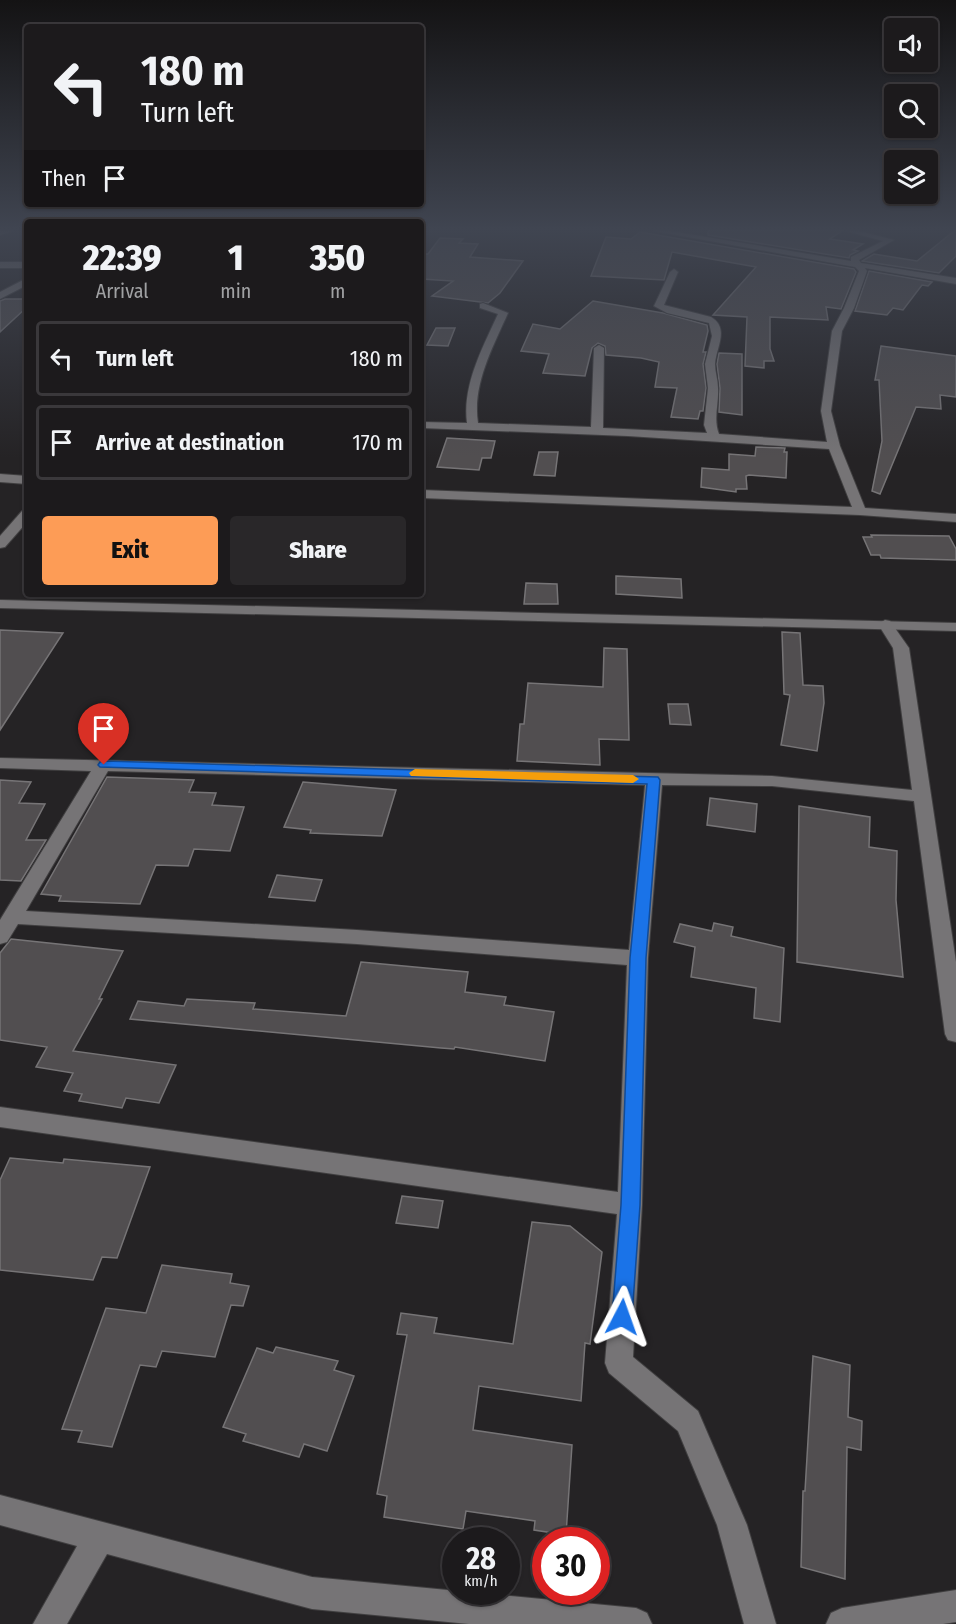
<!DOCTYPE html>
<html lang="en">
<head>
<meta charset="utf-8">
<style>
  body { margin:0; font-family:"Fira Sans Condensed",sans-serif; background:#292729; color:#f1f3f6; height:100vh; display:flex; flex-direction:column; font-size:22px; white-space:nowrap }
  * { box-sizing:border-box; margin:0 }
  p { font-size:20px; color:#a0a1a3 }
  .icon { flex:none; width:33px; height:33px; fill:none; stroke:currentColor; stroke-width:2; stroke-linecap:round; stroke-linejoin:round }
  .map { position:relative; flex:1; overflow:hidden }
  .details { position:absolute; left:24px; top:219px; width:400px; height:378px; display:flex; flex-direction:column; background:#1c1a1c; border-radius:6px; box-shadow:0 2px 4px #0004,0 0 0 2px #3a383b }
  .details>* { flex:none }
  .top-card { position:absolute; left:24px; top:24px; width:400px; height:183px; border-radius:6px; box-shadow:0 2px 4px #0004,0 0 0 2px #3a383b; background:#1c1a1c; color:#f1f3f6; overflow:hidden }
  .controls { position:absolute; left:884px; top:18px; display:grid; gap:12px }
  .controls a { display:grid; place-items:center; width:54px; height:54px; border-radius:6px; background:#1c1a1c; box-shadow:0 2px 4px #0004,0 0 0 2px #3a383b; font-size:30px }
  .speed { position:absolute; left:442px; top:1527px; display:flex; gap:12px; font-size:30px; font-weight:700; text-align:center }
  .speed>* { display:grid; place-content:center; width:78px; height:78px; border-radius:50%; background:#1c1a1c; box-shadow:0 2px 4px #0004,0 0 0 2px #3a383b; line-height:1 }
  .speed small { font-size:15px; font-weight:400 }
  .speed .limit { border:9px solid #d22; background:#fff; color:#111 }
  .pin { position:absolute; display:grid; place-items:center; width:51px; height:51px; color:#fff; margin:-62px -26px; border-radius:50% 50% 50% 0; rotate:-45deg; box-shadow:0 0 6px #0007 }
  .pin .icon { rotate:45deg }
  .me { position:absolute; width:66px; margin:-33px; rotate:4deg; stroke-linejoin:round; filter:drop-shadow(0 0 4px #0008) }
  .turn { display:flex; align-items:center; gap:21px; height:126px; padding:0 18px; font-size:27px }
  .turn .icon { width:78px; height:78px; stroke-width:2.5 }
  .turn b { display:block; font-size:42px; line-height:51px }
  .then { display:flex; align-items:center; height:57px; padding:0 18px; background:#0003; gap:12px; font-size:22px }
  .eta { display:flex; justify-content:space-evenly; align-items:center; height:102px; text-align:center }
  .eta b { font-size:36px; font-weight:800; line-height:42px }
  .action { display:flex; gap:12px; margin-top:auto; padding:12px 18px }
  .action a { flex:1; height:69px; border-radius:6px; background:#fd9c56; color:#111; font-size:24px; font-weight:800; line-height:69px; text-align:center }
  .action a+a { background:#292729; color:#f1f3f6 }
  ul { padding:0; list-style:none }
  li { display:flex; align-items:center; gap:18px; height:75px; margin:0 12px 9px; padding:0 6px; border:3px solid #3a383b; border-radius:6px }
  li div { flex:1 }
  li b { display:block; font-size:22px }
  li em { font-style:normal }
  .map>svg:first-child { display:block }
</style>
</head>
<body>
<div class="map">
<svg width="956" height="1624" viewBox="0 0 956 1624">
  <rect width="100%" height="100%" fill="#252325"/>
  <g fill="#514e50" stroke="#767476" stroke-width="1.5">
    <polygon points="708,231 842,231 830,239 863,244 853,250 858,251 850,255 849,258 708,235"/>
    <polygon points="954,231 956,231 956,256 939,273 862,261 874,254 917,261"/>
    <polygon points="640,232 854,269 856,272 841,309 826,307 828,320 770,317 770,349 774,361 764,361 764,368 745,366 747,317 713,315 756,267 672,252 664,280 591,276 606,237 631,239"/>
    <polygon points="440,238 463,239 459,243 478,244 470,257 523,261 500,293 488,303 432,296 453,281 422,279 422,254 428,254"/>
    <polygon points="869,271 932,282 928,286 922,285 903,310 893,308 887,315 855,311"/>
    <polygon points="5,299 27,299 27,307 0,332 0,301"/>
    <polygon points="593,301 663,313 707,325 708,331 703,352 706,352 703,364 706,388 703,411 700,411 698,419 671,417 677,388 655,387 659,362 641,358 606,355 605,346 598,343 592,348 585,376 543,373 549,354 521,351 533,324 560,329"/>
    <polygon points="436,328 455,328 448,346 427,345"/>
    <polygon points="881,346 956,356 956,397 940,395 941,409 916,407 880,494 872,491 882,441 879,380 875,380"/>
    <polygon points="719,353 742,354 742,415 719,412 720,388 717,364"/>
    <polygon points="447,438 495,441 491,458 482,458 479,470 437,467"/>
    <polygon points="756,447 785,448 784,452 787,452 786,478 749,475 746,476 747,489 736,489 736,492 701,487 702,468 729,470 729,454 755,456"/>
    <polygon points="539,452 558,452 555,476 534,475"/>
    <polygon points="871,535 949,536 956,549 956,560 881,558 880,555 871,555 863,537 872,537"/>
    <polygon points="616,576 681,579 682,598 616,594"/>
    <polygon points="526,583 557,584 558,604 524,604"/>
    <polygon points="0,630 63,633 0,730"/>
    <polygon points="782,632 800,633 803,685 823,686 824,703 817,751 781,745 790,695 784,694"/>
    <polygon points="604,648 627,649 629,740 599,739 600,765 517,761 520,724 524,724 528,683 603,687"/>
    <polygon points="668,704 688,704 691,725 670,724"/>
    <polygon points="107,777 194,780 189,792 216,793 212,805 244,807 230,851 194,849 188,866 156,865 140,904 59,901 61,896 41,894"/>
    <polygon points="0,780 31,782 19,803 45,804 26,840 46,840 21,881 0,880"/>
    <polygon points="303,782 396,790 382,836 310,833 311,830 284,827"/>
    <polygon points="710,798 757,804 755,832 707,825"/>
    <polygon points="799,806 870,817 869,847 897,851 896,900 903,977 797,962"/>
    <polygon points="277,875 322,880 315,901 269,897"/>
    <polygon points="714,923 733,927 731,936 784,948 780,1022 754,1018 756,988 691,977 695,947 674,942 680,924 712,931"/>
    <polygon points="11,939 123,951 99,999 102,999 73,1051 176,1065 159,1103 126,1098 122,1108 79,1101 82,1094 64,1091 73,1073 36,1067 47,1047 0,1040 0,953"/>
    <polygon points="361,962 468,972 465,992 506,997 504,1005 554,1012 545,1061 455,1047 454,1049 441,1048 130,1019 138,1001 184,1006 187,999 255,1003 253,1009 346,1016"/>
    <polygon points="10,1158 63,1163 64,1159 150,1167 117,1258 102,1257 93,1280 0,1270 0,1180"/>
    <polygon points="402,1196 443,1201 438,1228 396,1223"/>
    <polygon points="532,1222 570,1226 602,1252 590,1344 585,1343 581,1401 479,1386 473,1430 572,1445 566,1535 534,1530 535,1521 466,1511 463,1529 384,1517 387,1496 377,1494 407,1335 397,1334 401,1313 437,1318 434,1333 513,1344"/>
    <polygon points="162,1265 232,1274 230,1283 249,1286 243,1306 231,1305 215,1357 162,1351 156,1367 140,1365 112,1447 78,1442 82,1431 62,1429 106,1308 146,1313"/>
    <polygon points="276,1347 338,1361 334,1370 354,1376 327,1451 304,1444 299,1457 243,1441 246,1434 223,1427 257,1348 273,1353"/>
    <polygon points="813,1356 850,1365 848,1417 862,1421 861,1450 847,1447 845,1579 801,1567 803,1491 805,1491"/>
  </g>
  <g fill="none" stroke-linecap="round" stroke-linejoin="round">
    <g stroke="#403f40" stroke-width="2">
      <g id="street">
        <polygon points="0,231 13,231 0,235"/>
        <path d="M654,231H670L851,261V257L883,241L846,231H859L894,240L859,260L861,263L956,278V284L865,268L867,271L854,308L842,331L831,411L840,446L865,508L956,514V522L860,515L422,498V490L852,507L829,449L628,436L422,428V422L467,423C462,385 483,347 498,314L480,308V304L483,303L508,313C493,347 472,385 478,423L591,427L594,348L599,345L604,348L603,428L707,433L704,425L708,388L705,364L712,336L709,323L667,313L654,306L670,272L674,269L678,272L664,305L711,317C730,328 716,348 715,364C715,372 718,380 718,388C719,404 713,419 719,434L827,442L821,411L832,331L844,308L859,271L855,267Z"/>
        <rect x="0" y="262" width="27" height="6"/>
        <polygon points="27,278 27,285 0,299 0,292"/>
        <polygon points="0,474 27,476 27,484 0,482"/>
        <polygon points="27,510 27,522 5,547 0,548 0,536 22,511"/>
        <path d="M885,620L890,621L909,648L956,962V1042L948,1040L945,1034L914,801L772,786L662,785L648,958L642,1205L633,1357L698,1411L747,1525L776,1624H744L717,1525L678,1431L609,1373L605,1363L617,1214L0,1127V1107L618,1192L627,965L357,944L18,924L7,942L0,944V920L91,771L0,768V758L772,776L912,790L893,648L878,624ZM108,771L645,785L629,950L357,930L26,911Z"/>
        <polygon points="0,1495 312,1577 636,1608 647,1613 652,1624 469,1624 312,1609 107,1554 67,1624 33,1624 77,1546 0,1525"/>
        <polygon points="956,1590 956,1622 943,1624 826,1624 831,1613 842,1608"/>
      </g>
    </g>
    <g stroke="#403f40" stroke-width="2">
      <polygon id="secondary" points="0,600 956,623 956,631 0,608"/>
    </g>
    <use href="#street" fill="#767476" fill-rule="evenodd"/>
    <use href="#secondary" fill="#767476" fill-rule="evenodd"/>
  </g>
  <linearGradient id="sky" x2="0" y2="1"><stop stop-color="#141314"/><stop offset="0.5" stop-color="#404551"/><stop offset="1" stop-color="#404551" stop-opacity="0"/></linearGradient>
  <rect width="956" height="458" fill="url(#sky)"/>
  <polygon fill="#1a73e8" stroke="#114b97" stroke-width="1.5" points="104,761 658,777 660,780 646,958 640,1205 632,1317 629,1324 622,1327 615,1324 612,1317 621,1205 630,958 647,784 100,767 98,765 100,762"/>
  <polygon fill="#f59e0b" points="415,769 633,775 639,779 633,783 411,776 409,773"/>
</svg>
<div class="controls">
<a><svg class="icon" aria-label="sound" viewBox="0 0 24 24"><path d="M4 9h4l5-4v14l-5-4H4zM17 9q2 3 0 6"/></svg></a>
<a><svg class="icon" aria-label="search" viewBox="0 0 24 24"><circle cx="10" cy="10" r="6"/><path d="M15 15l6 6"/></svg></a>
<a><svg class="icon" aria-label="layers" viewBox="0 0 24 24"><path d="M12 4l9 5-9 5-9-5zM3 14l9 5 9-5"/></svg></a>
</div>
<div class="speed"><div>28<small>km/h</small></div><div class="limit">30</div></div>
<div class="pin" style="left:104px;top:765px;background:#d93025"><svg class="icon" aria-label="arrive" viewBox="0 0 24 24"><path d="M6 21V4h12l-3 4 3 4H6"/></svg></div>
<svg class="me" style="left:622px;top:1317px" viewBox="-20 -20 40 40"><path d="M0-17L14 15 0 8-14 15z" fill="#1a73e8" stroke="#fff" stroke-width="4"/></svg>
<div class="top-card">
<div class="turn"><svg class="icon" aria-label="left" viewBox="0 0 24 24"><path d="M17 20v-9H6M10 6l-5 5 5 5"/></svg><div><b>180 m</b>Turn left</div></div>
<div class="then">Then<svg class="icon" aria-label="arrive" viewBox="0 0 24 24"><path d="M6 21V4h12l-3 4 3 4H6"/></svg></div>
</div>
<section class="details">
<div class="eta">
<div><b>22:39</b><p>Arrival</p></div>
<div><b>1</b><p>min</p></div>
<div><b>350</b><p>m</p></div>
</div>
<ul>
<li><svg class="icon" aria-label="left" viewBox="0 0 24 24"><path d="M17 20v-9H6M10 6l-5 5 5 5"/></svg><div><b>Turn left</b></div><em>180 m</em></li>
<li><svg class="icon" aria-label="arrive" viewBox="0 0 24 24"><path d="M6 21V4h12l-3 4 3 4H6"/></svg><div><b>Arrive at destination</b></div><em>170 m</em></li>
</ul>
<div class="action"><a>Exit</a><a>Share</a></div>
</section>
</div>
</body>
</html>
